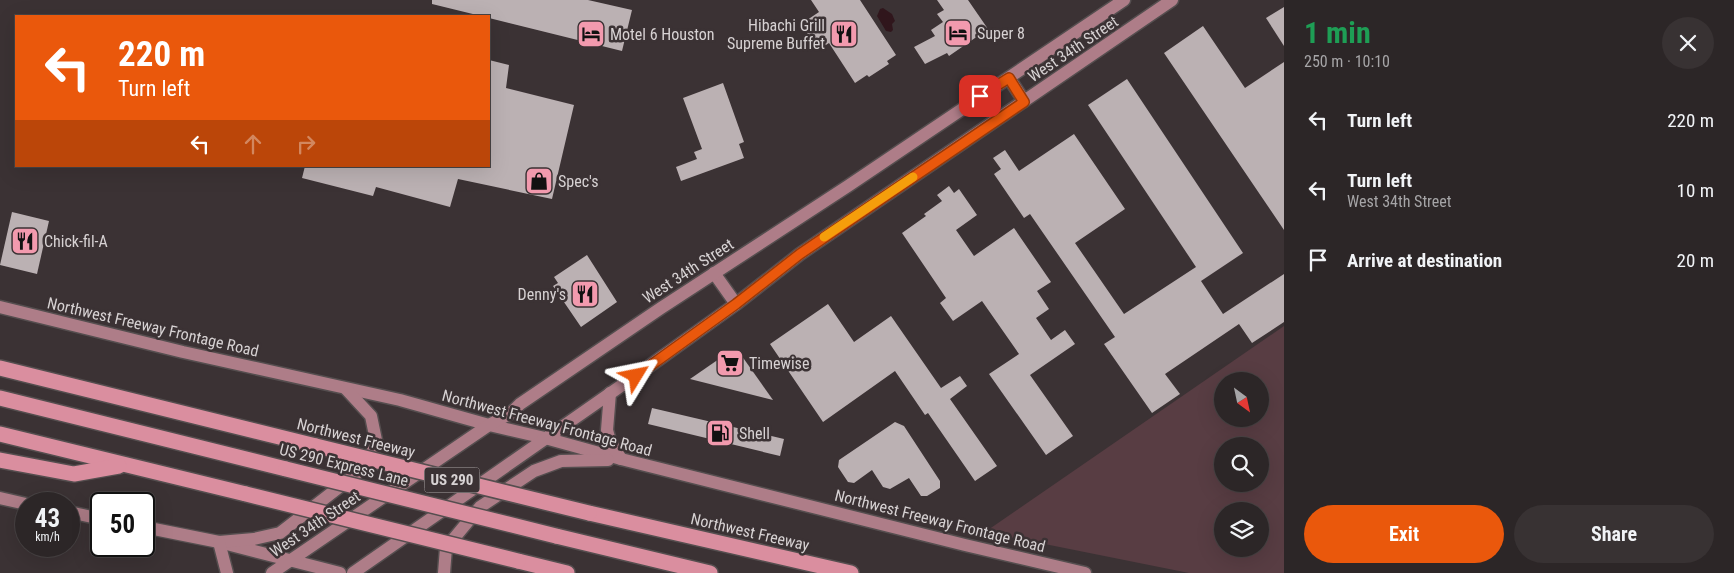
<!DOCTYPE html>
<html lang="en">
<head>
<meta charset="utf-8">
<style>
  body { margin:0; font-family:"Roboto Condensed",sans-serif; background:#383233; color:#f1f3f6; height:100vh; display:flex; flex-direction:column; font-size:19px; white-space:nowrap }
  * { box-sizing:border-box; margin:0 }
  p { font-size:16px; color:#a6a5a7 }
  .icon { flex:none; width:28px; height:28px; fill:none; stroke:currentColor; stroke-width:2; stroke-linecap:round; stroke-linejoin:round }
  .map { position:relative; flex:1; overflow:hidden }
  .details { display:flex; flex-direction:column; background:#2c2627; width:450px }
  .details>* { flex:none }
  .guide { position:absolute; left:15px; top:15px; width:475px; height:152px; border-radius:0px; box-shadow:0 5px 20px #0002,0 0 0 1px #484344; background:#ea580c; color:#fff; overflow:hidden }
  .needle { width:32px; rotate:147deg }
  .controls { position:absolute; left:1214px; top:372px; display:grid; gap:10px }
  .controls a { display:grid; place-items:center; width:55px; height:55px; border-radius:50%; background:#2c2627; box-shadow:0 5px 20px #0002,0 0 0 1px #484344; font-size:25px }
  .speed { position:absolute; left:15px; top:492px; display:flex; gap:10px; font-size:25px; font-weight:700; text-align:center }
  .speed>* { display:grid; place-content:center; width:65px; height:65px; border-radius:50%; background:#2c2627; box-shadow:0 5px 20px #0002,0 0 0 1px #484344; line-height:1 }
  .speed small { font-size:12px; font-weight:400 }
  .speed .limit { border:2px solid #111; border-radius:8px; background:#fff; color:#111 }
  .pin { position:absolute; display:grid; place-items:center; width:42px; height:42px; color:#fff; margin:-21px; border-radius:10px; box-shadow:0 2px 8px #0006 }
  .me { position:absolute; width:55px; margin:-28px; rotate:55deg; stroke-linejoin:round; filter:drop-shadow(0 0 4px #0008) }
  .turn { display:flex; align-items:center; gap:18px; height:105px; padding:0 20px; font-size:22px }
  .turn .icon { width:65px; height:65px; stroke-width:2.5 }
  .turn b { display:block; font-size:35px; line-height:42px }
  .lanes { display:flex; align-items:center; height:48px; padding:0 20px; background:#0003; justify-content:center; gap:25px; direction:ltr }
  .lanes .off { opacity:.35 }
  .round { display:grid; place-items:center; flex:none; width:52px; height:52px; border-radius:26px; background:#383233 }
  .headline { display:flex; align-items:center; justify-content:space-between; height:85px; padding:0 20px }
  h1 { font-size:30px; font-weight:700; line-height:38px; color:#1e9e55 }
  .action { display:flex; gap:10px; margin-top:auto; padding:10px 20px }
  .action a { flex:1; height:58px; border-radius:30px; background:#ea580c; color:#fff; font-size:20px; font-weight:700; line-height:58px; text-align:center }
  .action a+a { background:#383233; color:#f1f3f6 }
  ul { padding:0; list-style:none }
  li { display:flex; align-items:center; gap:15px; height:70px; padding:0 20px }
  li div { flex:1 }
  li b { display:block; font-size:19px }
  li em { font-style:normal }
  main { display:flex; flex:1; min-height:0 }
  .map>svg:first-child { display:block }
</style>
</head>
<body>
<main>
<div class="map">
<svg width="1284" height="573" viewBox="0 0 1284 573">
  <rect width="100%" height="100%" fill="#3b3234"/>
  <path fill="#583d43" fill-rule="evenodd" d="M1284,326V573H1189L985,532ZM1222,381H1260V419H1222ZM1222,446H1260V484H1222ZM1222,511H1260V549H1222Z"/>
  <polygon fill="#30161c" points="883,8 892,14 895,21 892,24 893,30 891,32 886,31 877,16 880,9"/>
  <g fill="#bbb1b3">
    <polygon points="432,0 588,0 632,10 622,51 489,18 489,16 481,16 432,4"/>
    <polygon points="811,0 860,0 896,55 887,61 889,64 869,77 867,75 855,83 829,43 818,50 801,24 819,12"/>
    <polygon points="937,0 968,0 988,29 949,56 947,53 925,64 914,47 935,36 931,30 943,22 937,14 944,10"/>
    <polygon points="1284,7 1284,46 1266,18"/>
    <polygon points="1203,26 1245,88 1284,62 1284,230 1164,53"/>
    <polygon points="489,60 509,65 506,88 574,105 552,199 458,179 450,207 376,187 373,196 302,178 305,166 489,166"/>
    <polygon points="1127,79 1243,253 1201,281 1223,314 1284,274 1284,322 1252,343 1239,324 1165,374 1180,394 1152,413 1104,344 1115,337 1030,214 1024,218 994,174 1001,169 993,158 1005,150 1019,171 1074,134 1125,209 1075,243 1124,314 1196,267 1088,105"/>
    <polygon points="723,83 744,142 739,144 744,158 681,181 676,167 697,159 694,152 702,149 683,98"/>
    <polygon points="949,186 954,193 959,189 977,215 956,230 974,256 1014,228 1051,282 1037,291 1049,309 1036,318 1051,340 1065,330 1075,344 1030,375 1073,436 1046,455 989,374 1019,354 982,301 953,321 940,303 946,298 902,233 926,216 924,214 942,201 937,195"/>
    <polygon points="12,212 49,221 37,274 0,265"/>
    <polygon points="587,255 617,302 581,327 553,286 558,283 554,277"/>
    <polygon points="828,304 854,342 891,316 941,388 960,376 967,386 950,399 997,466 975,481 928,413 925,415 895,371 823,422 770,344"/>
    <polygon points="732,350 739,352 773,400 690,379"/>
    <polygon points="652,408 784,439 780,456 648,424"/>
    <polygon points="895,422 904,426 940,481 940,488 927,496 921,496 909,478 890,489 883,487 872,470 854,483 848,482 838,467 839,460"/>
  </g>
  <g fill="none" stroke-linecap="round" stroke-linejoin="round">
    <g stroke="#554e4f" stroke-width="15">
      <g id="major">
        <polyline points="1009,78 1024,101"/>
        <polyline points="714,273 736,304"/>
        <polyline points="0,307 183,352 400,400 489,425 545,438 621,459 965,545 1085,573"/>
        <polyline points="610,393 607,430 610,441 621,459"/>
        <polyline points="0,498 26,504"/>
        <polyline points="69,512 101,519"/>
        <polyline points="144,527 219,542 340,573"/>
        <polyline points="219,542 254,539 280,533 356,474 377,445 371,416 346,389"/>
        <polyline points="219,542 227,573"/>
        <polyline points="272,573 489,425 511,413 520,404 661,308 848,186 1124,0"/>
        <polyline points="353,573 648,367 736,304 800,254 1172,0"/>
        <polyline points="444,573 446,548 480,507 534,471 561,461 608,460"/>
      </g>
    </g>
    <g stroke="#554e4f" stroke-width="18">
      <g id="highway">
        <polyline points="0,368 316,446"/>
        <polyline points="0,398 286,469"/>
        <polyline points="0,434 246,494"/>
        <polyline points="0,460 74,474 119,466"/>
        <polyline points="589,513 851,573"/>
        <polyline points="556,536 710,573"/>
        <polyline points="518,561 567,573"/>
      </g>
    </g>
    <use href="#major" stroke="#ae7d88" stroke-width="12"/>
    <use href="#highway" stroke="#da8e9f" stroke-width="15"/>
    <g stroke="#554e4f" stroke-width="18" stroke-linecap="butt">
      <g id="highway-bridge">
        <polyline points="316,446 589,513"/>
        <polyline points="286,469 556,536"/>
        <polyline points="246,494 518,561"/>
      </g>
    </g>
    <use href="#highway-bridge" stroke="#da8e9f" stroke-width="15"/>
  </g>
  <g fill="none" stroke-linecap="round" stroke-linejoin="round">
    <g stroke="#983908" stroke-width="12">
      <polyline id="route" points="636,376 736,304 800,254 1024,102 1009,78 980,96"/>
    </g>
    <use href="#route" stroke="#ea580c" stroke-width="9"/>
    <polyline stroke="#f59e0b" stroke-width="9" points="824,237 913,177"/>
  </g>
  <defs>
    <g id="hotel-square" transform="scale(1.4375)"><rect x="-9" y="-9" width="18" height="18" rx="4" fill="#f29aae" stroke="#3b3234"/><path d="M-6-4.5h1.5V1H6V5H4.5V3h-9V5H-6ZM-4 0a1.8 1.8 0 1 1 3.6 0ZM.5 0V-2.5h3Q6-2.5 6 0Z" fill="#111"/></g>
    <g id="restaurant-square" transform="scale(1.4375)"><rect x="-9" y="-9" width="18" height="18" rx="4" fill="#f29aae" stroke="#3b3234"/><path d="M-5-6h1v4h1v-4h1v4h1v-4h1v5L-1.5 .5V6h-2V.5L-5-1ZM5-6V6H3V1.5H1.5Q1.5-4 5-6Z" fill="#111"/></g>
    <g id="shop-square" transform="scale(1.4375)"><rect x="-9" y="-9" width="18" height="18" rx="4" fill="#f29aae" stroke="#3b3234"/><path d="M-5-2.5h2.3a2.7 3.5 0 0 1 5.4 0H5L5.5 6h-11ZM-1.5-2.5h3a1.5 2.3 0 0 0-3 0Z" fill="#111"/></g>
    <g id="supermarket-square" transform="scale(1.4375)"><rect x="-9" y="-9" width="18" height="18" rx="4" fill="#f29aae" stroke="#3b3234"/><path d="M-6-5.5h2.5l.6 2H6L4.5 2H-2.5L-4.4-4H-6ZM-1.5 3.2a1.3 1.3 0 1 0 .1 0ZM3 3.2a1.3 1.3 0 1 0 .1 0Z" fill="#111"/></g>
    <g id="fuel-square" transform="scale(1.4375)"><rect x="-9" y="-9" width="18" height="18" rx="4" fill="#f29aae" stroke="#3b3234"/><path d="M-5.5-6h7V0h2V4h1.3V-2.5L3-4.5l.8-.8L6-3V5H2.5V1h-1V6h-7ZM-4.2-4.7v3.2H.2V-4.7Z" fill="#111"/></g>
  </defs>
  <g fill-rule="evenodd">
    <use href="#hotel-square" x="958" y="33"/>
    <use href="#hotel-square" x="591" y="34"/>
    <use href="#restaurant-square" x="844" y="34"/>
    <use href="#shop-square" x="539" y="181"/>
    <use href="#restaurant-square" x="25" y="241"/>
    <use href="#restaurant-square" x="585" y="294"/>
    <use href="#supermarket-square" x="730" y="363"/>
    <use href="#fuel-square" x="720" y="433"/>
  </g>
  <g text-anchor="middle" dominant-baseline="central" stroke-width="5" stroke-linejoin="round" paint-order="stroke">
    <rect fill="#3b3234" stroke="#a8a2a3" stroke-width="1" x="424.5" y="467.5" width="55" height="25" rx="4"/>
    <g font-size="15" font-weight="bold" fill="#d7d2d3">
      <text x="452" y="480">US 290</text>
    </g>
    <g font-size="16" fill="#d7d2d3" stroke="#3b3234" text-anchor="start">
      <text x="825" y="25" text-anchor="end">Hibachi Grill<tspan x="825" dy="18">Supreme Buffet</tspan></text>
      <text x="977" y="33">Super 8</text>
      <text x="610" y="34">Motel 6 Houston</text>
      <text x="558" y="181">Spec's</text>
      <text x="44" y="241">Chick-fil-A</text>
      <text x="566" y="294" text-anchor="end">Denny's</text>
      <text x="749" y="363">Timewise</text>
      <text x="739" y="433">Shell</text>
    </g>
    <g font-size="16" fill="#d7d2d3" stroke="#3b3234">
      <text transform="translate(1073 49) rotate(-34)">West 34th Street</text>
      <text transform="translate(688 271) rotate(-33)">West 34th Street</text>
      <text transform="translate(153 327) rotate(13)">Northwest Freeway Frontage Road</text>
      <text transform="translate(547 423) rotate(15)">Northwest Freeway Frontage Road</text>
      <text transform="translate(356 438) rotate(14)">Northwest Freeway</text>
      <text transform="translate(344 465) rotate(14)">US 290 Express Lane</text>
      <text transform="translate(940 521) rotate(14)">Northwest Freeway Frontage Road</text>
      <text transform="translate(315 524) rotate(-34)">West 34th Street</text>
      <text transform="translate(750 532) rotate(13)">Northwest Freeway</text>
    </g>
  </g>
</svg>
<div class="controls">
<a><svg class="needle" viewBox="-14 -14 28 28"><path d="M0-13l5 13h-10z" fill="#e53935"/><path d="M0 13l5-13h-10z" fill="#a6a5a7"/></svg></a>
<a><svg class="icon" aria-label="search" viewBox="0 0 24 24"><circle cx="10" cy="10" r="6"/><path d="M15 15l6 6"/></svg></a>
<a><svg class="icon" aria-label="layers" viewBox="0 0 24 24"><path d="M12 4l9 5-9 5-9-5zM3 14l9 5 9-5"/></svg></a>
</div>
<div class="speed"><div>43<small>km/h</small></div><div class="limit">50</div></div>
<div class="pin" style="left:980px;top:96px;background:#d93025"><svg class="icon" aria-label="arrive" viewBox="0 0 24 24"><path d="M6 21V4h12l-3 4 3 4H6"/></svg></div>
<svg class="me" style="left:636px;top:376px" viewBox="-20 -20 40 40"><path d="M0-17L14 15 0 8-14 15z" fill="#ea580c" stroke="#fff" stroke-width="4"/></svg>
<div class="guide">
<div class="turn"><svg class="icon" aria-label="left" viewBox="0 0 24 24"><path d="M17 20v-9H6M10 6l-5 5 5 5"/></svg><div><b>220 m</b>Turn left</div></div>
<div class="lanes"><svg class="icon" aria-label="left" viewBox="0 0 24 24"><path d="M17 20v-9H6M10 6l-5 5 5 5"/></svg><svg class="icon off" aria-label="ahead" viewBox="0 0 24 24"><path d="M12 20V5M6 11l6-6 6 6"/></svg><svg class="icon off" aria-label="right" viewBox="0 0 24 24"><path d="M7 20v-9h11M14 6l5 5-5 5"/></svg></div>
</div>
</div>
<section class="details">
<div class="headline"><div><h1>1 min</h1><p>250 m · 10:10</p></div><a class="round"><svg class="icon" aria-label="close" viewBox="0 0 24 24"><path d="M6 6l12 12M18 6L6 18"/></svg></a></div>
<ul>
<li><svg class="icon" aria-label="left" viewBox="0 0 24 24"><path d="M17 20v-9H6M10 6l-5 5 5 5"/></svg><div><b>Turn left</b></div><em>220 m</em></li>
<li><svg class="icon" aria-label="left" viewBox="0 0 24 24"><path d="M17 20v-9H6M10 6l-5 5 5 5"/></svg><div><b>Turn left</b><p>West 34th Street</p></div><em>10 m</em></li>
<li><svg class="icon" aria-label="arrive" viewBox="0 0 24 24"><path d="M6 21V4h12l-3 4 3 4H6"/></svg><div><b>Arrive at destination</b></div><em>20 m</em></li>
</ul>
<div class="action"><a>Exit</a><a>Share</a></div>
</section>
</main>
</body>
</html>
